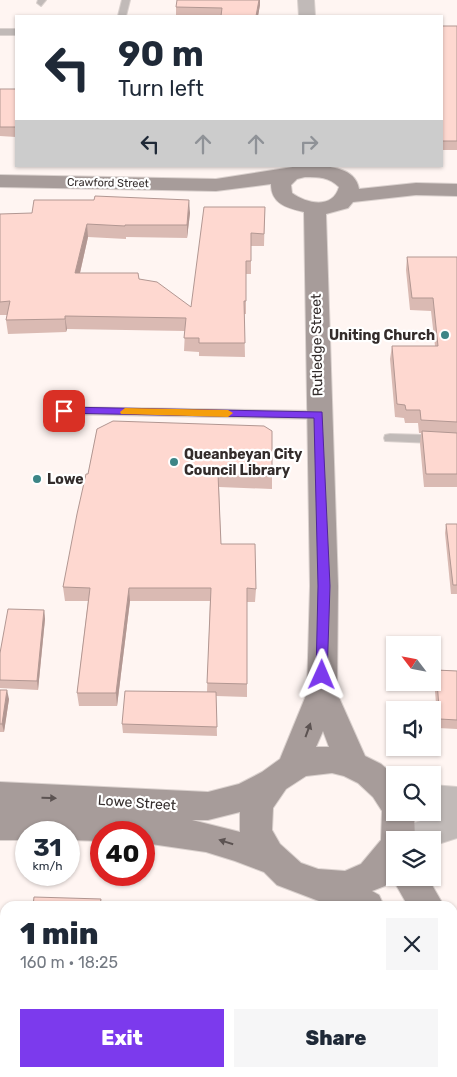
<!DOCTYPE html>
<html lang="en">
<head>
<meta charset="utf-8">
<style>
  body { margin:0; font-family:Rubik,sans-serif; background:#f6f6f7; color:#1f2937; height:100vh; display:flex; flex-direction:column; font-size:19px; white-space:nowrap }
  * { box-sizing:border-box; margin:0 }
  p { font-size:16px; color:#747a83 }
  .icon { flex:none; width:28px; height:28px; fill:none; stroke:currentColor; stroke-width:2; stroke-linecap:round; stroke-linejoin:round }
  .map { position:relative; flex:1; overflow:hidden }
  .panel { position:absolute; left:0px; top:901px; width:458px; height:176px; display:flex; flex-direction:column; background:#fff; border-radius:15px 15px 0 0; box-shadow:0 1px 4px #0004 }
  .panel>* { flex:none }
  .guide { position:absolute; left:15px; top:15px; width:428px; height:152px; border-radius:0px; box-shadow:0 1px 4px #0004; background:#fff; color:#1f2937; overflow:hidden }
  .needle { width:32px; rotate:302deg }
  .fabs { position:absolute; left:386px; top:636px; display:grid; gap:10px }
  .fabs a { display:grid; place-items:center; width:55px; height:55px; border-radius:0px; background:#fff; box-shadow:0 1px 4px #0004; font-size:25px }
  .speed { position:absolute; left:15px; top:821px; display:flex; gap:10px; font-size:25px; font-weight:700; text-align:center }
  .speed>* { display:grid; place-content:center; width:65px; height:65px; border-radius:50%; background:#fff; box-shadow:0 1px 4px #0004; line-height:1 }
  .speed small { font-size:12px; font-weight:400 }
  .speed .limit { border:8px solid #d22; background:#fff; color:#111 }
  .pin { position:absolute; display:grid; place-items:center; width:42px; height:42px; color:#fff; margin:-21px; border-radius:10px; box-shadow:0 2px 8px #0006 }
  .me { position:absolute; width:55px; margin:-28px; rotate:1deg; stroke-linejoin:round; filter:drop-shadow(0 0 4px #0008) }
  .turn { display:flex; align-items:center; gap:18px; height:105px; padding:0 20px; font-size:22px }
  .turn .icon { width:65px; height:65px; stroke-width:2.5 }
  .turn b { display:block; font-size:35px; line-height:42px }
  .lanes { display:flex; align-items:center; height:48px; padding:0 20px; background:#0003; justify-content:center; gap:25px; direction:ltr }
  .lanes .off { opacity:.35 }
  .round { display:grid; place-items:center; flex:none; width:52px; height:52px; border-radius:0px; background:#f6f6f7 }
  .head { display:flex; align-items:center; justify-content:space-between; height:85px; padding:0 20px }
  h1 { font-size:30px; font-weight:800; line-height:38px }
  .cta { display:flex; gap:10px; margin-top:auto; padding:10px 20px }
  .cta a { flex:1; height:58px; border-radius:0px; background:#7c3aed; color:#fff; font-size:20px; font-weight:800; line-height:58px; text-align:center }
  .cta a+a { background:#f6f6f7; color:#1f2937 }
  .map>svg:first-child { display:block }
</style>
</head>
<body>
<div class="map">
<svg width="457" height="1077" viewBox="0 0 457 1077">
  <rect width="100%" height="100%" fill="#fff5f2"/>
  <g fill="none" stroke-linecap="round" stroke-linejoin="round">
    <g stroke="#dad1ce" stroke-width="2">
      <g id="lane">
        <polygon points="38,0 46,0 41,6 37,3"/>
        <polygon points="122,0 130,0 126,16 118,16"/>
        <rect x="0" y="29" width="16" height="6"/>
        <polygon points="64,407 319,411 325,415 319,419 60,414 58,411 60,408"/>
        <polygon points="390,434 457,436 457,444 385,441 384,438 385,435"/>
      </g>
    </g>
    <g stroke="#dad1ce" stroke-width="2">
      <g id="street">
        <polygon points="298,0 314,0 315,16 299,16"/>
        <polygon points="432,785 457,787 457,838 432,846 432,840 395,840 394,850 389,840 394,830 441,814 430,812 432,812"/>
      </g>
    </g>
    <g stroke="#dad1ce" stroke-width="2">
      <g id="secondary">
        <path d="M299,166C318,166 355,163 359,189L416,183L457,184V196L416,195L353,202L348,208L326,214L338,586L337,693L365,756L381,764L395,776V812H414L415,840H395V878H428L444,906H408L392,878L385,886L372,891L379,895L384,906H332L277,885L264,872L235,861L206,852L144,843V832H101V841L69,840V832H26V840H0V810L11,811L0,810V782L208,792L239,784L262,772L280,759L307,693L310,586L304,212C287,208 271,204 271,184L216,191L0,187V175L216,179ZM305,177C319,177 329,177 339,187C333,209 307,204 292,193L291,185L297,179ZM323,731L329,747H316ZM332,773L344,776L358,783L373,797L382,811L381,840L361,864L345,871L318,869L301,863L280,844L272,830L273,808L286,789L306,776ZM240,812V832L192,820H208Z"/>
        <polygon points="452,925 457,926 457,989 452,987"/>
      </g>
    </g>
    <use href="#lane" fill="#c1bab8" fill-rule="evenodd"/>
    <use href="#street" fill="#c1bab8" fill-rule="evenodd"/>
    <use href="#secondary" fill="#a79c9a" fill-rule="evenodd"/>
  </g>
  <g fill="#dabab3">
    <polygon points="259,0 260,0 260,5 258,16 176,16 176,7"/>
    <polygon points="441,24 442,26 457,26 457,150 441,150"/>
    <polygon points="0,89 16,89 16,137 0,136"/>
    <polygon points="265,207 264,246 251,246 251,274 246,274 246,314 244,314 245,357 199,356 199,352 184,351 185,331 67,329 66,332 8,334 6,320 7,315 0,315 0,214 190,213 187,238 126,237 126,239 88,237 80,273 139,279 191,307"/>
    <polygon points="407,257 457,257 457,487 424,487 420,444 421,433 419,433 418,423 405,423 404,418 395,417 390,359 392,346 435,346 431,311 410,310 406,270"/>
    <polygon points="97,429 272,475 272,489 219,487 221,544 256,589 255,602 247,602 247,697 216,696 217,736 123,733 122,724 207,692 210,601 130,601 117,706 79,706 77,693 88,601 65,601 63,587 88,474"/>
    <polygon points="446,524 457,524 457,594 451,594 445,533"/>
    <polygon points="44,610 45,619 38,690 0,688 0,653"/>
    <polygon points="436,670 457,671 457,729 438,728 434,679"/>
    <polygon points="0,690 9,699 4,732 0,732"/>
    <polygon points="0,995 5,1000 5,1071 0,1071"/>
    <polygon points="236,1072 327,1072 323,1077 242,1077"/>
  </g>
  <g fill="#b29792">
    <polygon points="259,0 260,0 260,5 258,16 256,16"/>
    <polygon points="189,200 190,213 187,238 187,225"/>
    <polygon points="87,224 88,237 77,286 75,273"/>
    <polygon points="65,316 67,329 66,332 65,319"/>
    <polygon points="129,588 130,601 117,706 116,693"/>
    <polygon points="44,610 45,619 38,690 37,681"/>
    <polygon points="7,690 9,699 4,732 2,724"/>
    <polygon points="4,995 5,1000 5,1023 2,1013"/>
    <polygon points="321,1072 327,1072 323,1077 317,1077"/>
  </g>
  <g fill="#fed8d0" stroke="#b29792">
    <polygon points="177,0 259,0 256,16 221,16 222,8 176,7"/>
    <polygon points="441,24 442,26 457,26 457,141 441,141"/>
    <rect x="0" y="89" width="16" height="38"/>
    <polygon points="95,196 189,200 187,225 125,225 125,226 87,224 75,273 138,273 139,279 157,282 191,307 204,207 265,207 264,234 251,233 251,261 246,261 246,301 244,301 245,343 199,343 199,338 184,338 186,318 65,316 65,319 6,320 10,301 0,302 0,214 32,213 34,200 94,200"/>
    <polygon points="407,257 457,257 457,422 421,420 420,410 406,410 405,405 397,404 392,346 438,346 433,298 412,298"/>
    <polygon points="113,421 264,426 272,431 272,475 218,474 221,544 255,544 256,589 247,588 247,684 207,683 211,588 129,588 116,693 77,693 90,588 63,587 77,514 86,474 88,474 97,429"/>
    <polygon points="422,431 457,433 457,474 426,474"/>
    <polygon points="446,524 457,524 457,585 453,585"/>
    <polygon points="8,609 44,610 37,681 0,680 0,653"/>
    <polygon points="436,670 457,671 457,720 440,719"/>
    <polygon points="0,690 7,690 2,724 0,724"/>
    <polygon points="125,691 216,692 217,727 122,724"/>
    <polygon points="34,897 101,899 100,906 33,906"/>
    <polygon points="0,995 4,995 2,1013 5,1013 5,1062 0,1062"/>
    <polygon points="247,1072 321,1072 317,1077 253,1077"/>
  </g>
  <defs><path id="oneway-solid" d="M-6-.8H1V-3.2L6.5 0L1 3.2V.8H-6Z" transform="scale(1.25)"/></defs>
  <g fill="#5c5352">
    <use href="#oneway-solid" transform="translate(308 730) rotate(-70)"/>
    <use href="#oneway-solid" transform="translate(49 798) rotate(2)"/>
    <use href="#oneway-solid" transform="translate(226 842) rotate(-163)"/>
  </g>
  <polygon fill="#7c3aed" stroke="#51269a" points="64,407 322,412 330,586 327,678 318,678 316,675 318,586 314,418 60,413 60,408"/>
  <polygon fill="#f59e0b" points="125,408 228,410 233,413 228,417 121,414 120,412"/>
  <g fill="#3d8586" stroke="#fff" stroke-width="2">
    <circle cx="445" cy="335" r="5"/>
    <circle cx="174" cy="462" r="5"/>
    <circle cx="37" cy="479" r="5"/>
  </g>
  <g text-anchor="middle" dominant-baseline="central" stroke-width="4.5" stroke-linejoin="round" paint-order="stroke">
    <g font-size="11" fill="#332c2b" stroke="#fff">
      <text transform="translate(108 183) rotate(1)">Crawford Street</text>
    </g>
    <g font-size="14" font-weight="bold" fill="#332c2b" stroke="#fff" text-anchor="start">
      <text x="435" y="335" text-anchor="end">Uniting Church</text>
      <text x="184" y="454">Queanbeyan City<tspan x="184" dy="16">Council Library</tspan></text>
      <text x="47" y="479">Lowe</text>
    </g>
    <g font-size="14" fill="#332c2b" stroke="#fff">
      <text transform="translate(317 345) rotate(-91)">Rutledge Street</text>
      <text transform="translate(137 803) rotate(4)">Lowe Street</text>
    </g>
  </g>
</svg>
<div class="fabs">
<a><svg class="needle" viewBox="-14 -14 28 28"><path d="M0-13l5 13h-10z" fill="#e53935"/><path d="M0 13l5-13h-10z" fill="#747a83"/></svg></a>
<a><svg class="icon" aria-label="sound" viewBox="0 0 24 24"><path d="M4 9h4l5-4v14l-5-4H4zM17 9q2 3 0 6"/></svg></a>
<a><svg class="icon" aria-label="search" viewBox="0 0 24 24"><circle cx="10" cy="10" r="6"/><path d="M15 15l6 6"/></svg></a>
<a><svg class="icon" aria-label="layers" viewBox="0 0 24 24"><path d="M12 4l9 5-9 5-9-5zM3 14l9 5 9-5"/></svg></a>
</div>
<div class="speed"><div>31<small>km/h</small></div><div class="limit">40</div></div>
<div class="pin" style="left:64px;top:411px;background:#d93025"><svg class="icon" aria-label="arrive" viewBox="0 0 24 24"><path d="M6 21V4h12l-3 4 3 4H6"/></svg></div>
<svg class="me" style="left:322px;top:675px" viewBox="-20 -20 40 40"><path d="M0-17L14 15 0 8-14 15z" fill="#7c3aed" stroke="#fff" stroke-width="4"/></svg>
<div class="guide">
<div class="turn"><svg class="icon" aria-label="left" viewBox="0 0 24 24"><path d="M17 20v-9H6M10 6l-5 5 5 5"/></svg><div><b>90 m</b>Turn left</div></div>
<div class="lanes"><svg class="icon" aria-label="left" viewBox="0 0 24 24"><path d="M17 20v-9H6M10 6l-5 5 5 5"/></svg><svg class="icon off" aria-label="ahead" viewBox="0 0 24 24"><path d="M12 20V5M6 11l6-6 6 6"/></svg><svg class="icon off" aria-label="ahead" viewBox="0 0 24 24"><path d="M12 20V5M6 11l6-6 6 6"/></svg><svg class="icon off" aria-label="right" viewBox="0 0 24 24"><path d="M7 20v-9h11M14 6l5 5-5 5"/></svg></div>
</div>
<section class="panel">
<div class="head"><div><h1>1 min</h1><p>160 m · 18:25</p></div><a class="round"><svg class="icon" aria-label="close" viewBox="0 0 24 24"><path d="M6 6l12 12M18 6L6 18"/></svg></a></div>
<div class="cta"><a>Exit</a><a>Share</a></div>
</section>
</div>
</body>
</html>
